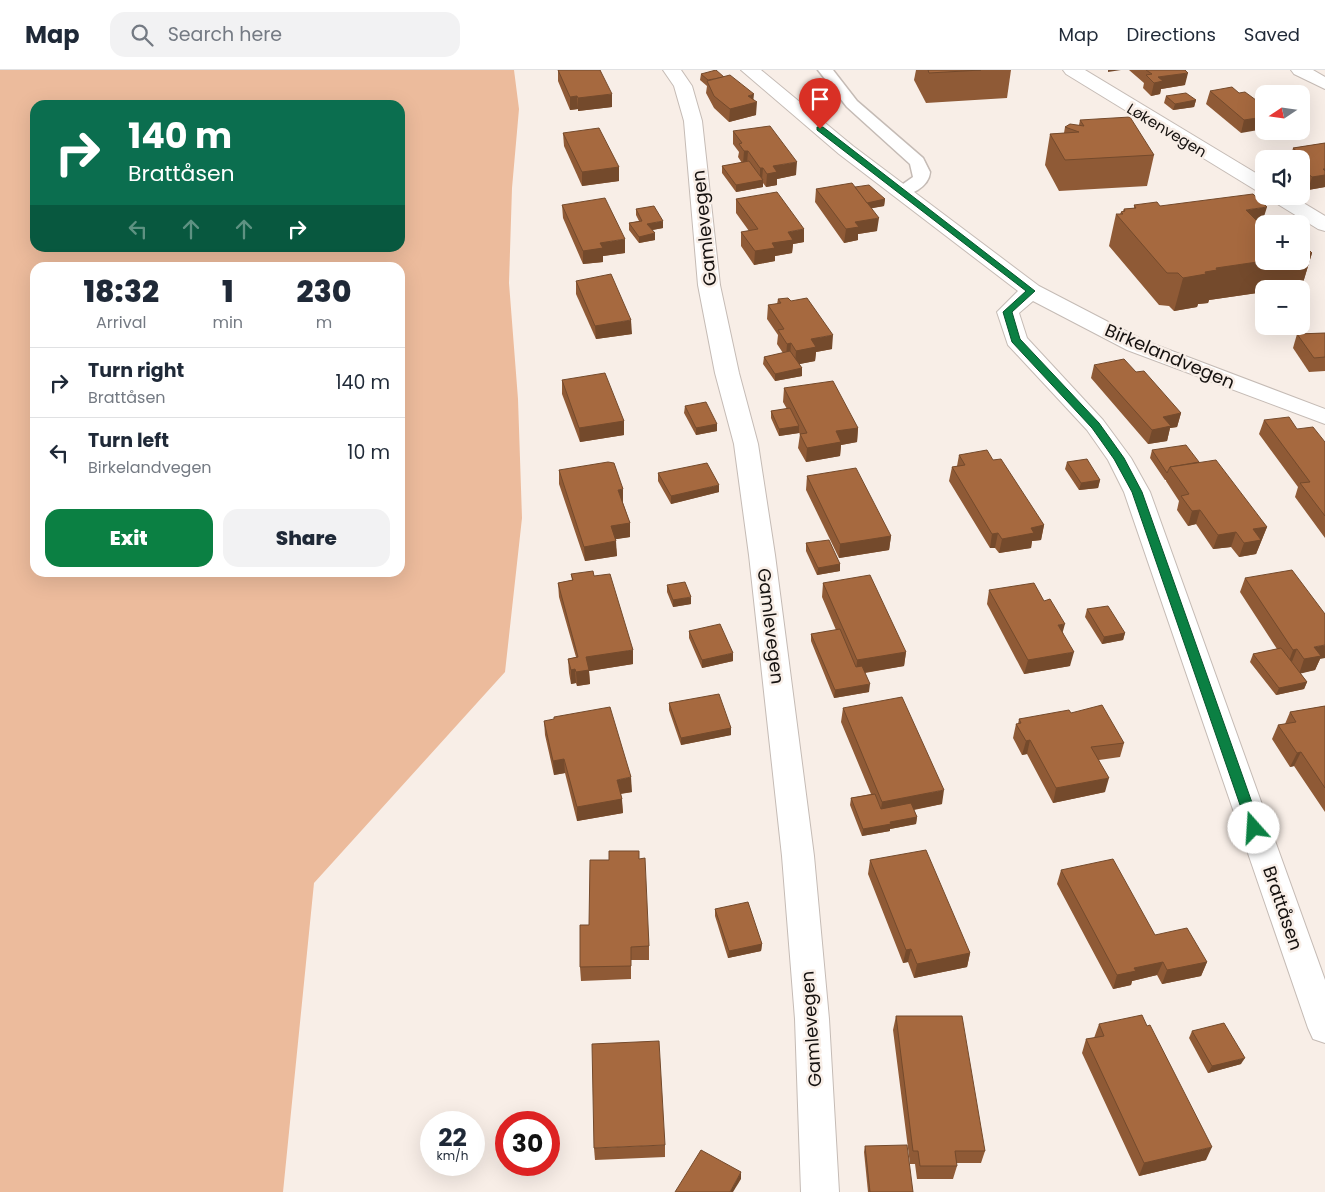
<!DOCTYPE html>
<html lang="en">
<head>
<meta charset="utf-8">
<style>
  body { margin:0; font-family:Poppins,sans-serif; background:#f2f2f3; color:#1f2937; height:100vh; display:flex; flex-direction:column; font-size:19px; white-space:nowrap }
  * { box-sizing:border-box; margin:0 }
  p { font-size:16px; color:#747a83 }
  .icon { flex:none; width:28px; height:28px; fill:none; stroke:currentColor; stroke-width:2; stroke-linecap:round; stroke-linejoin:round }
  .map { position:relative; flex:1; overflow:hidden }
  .details { position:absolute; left:30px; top:192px; width:375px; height:315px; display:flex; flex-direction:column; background:#fff; border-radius:15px; box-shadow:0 5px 20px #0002 }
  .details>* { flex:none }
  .hud { position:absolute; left:30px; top:30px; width:375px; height:152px; border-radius:15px; box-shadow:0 5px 20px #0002; background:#0b6e4f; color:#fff; overflow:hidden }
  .needle { width:32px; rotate:257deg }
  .controls { position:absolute; left:1255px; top:15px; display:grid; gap:10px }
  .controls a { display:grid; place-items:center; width:55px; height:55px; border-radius:10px; background:#fff; box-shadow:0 5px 20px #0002; font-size:25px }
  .speed { position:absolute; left:420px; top:1041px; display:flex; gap:10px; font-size:25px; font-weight:700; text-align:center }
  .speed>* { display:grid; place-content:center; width:65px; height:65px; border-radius:50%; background:#fff; box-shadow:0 5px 20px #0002; line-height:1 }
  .speed small { font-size:12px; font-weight:400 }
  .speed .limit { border:8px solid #d22; background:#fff; color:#111 }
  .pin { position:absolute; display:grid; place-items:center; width:42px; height:42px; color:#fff; margin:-51px -21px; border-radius:50% 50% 50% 0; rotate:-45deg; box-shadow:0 0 5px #0007 }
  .pin .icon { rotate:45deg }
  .me { position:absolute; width:55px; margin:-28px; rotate:341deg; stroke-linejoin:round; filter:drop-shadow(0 0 4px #0008) }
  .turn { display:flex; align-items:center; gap:18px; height:105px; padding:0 15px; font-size:22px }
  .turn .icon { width:65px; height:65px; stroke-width:2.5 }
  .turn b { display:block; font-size:35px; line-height:42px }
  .lanes { display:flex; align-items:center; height:48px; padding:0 15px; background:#0003; justify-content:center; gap:25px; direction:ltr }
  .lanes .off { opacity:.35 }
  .eta { display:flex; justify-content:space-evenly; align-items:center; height:85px; text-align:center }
  .eta b { font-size:30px; font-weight:800; line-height:35px }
  .cta { display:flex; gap:10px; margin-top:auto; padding:10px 15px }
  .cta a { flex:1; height:58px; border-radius:15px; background:#0b8043; color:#fff; font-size:20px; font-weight:800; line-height:58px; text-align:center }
  .cta a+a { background:#f2f2f3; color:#1f2937 }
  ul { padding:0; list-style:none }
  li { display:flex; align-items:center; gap:15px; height:70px; padding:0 15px; border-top:1px solid #e0e1e3 }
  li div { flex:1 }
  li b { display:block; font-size:19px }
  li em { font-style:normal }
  header { display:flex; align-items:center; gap:30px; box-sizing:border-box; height:70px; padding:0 25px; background:#fff; border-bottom:1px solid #e0e1e3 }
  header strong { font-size:24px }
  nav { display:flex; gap:28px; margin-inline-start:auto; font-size:18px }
  .search { width:350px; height:45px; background:#f2f2f3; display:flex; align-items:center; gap:12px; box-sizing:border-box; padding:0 18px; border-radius:15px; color:#747a83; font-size:19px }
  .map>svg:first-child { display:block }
</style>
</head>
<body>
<header>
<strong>Map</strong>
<div class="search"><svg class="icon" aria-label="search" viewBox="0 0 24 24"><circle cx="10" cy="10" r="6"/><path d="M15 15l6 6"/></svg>Search here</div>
<nav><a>Map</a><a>Directions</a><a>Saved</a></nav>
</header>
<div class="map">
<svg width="1325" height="1122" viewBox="0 0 1325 1122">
  <rect width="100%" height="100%" fill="#f8eee7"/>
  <path fill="#ecbb9c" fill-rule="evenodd" d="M0,0H514L519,39L512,118L509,213L518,329L522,448L505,602L314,813L283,1122H0ZM35,35H400V178H35ZM35,198H400V502H35Z"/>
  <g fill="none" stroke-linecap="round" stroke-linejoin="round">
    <g stroke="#c5bbb5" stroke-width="3">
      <path id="service" d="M818,0H833L857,31L923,88L930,102C929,117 909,128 895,124L893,121L913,107L910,94L847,37Z"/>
    </g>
    <g stroke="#c5bbb5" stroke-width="2">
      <g id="minor">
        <polygon points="663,0 681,0 692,16 702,51 720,215 739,303 758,374 775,485 814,786 829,949 839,1122 801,1122 795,949 782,786 749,485 734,374 715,303 698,215 684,51 674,16"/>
        <polygon points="741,0 761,0 853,76 1039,216 1143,270 1325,339 1325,354 1127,280 1033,231 1019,243 1027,268 1103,350 1131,388 1150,422 1325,910 1325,973 1313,969 1308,958 1124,422 1108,390 1087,360 1008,275 997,242 1018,221 839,84"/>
        <polygon points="1063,0 1085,0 1264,108 1264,123 1257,121 1066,4"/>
        <polygon points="1268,126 1292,126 1325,146 1325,161 1318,159 1271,130"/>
      </g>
    </g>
    <g stroke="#c5bbb5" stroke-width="2">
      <polygon id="primary" points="1291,0 1313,0 1325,7 1325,19 1294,4"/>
    </g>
    <use href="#service" fill="#fff" fill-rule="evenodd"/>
    <use href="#minor" fill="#fff" fill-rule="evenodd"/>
    <use href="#primary" fill="#fff" fill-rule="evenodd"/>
  </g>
  <g fill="#8f5a36">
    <polygon points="558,0 600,0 612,37 578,41 578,39 570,40 558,11"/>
    <polygon points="916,0 1011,0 1007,28 926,33 914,10"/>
    <polygon points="1129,0 1185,0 1185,15 1161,19 1160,24 1151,26 1143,18 1144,13"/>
    <polygon points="701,4 754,30 756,45 729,52 714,38 706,23 707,16 700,10"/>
    <polygon points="1210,21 1239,23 1264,36 1241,63 1206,34"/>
    <polygon points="1166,26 1196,30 1194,37 1173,40 1164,33"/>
    <polygon points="1080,50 1154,85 1147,116 1059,121 1045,95 1050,64 1064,63 1065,57 1079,55"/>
    <polygon points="733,61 796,105 777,109 777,115 766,117 763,113 763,117 736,122 722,103 722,96 742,93 738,87 739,82 733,74"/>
    <polygon points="563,63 619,97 619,111 582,116 564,76"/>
    <polygon points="1325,73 1325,117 1308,120 1301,114 1301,89 1290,89 1293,78"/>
    <polygon points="855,117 885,129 884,136 871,138 877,161 858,164 858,170 844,173 815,132 816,119"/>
    <polygon points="736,129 804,172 793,174 792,183 775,186 775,191 754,195 741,176 741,162 749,161 736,143"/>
    <polygon points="562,135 625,183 603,186 603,192 583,194 563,148"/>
    <polygon points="1134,135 1160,136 1261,156 1264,191 1312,183 1302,216 1282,219 1264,219 1264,222 1209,230 1208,233 1198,234 1197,237 1174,241 1169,236 1159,235 1109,176 1116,144 1120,144 1121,142 1123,141 1124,139 1134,138"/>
    <polygon points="636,139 663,158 652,160 655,170 639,173 629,160 629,153 639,151 636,145"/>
    <polygon points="576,211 632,264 596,269 576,224"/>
    <polygon points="778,229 832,279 816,282 815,291 799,294 802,298 802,306 775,311 763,294 764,287 783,283 777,274 778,265 767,249 768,235 777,234"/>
    <polygon points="1325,263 1325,301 1309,302 1293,278 1297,264"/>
    <polygon points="1094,295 1136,302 1181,343 1177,357 1170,358 1167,371 1148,374 1091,308"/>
    <polygon points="562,310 624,351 624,365 580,372 562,324"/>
    <polygon points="784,318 858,358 857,372 841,375 840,386 806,392 798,378 800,364 799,363 779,366 771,348 771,341 787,339 783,332"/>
    <polygon points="685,336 717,354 717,361 696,365 684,343"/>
    <polygon points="1264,350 1297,359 1325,372 1325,468 1295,427 1298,417 1259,364"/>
    <polygon points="1152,380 1199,392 1267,457 1256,484 1239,487 1231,477 1213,479 1196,454 1188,456 1177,440 1179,431 1166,411 1166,410 1165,410 1150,388"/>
    <polygon points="959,385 993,390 1044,455 1041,470 1032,471 1031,478 999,483 995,478 990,478 949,411 952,397 957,396"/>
    <polygon points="1067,392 1100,410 1098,418 1079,420 1065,399"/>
    <polygon points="559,400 623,433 630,453 630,467 615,469 617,486 585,491 559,414"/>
    <polygon points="658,403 719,422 671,434 658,411"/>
    <polygon points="807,406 891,466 889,480 839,488 806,420"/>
    <polygon points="806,473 840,494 840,501 817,505 806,481"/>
    <polygon points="571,504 594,506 633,594 589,601 590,614 577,616 576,613 571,614 569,603 568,589 576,587 559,527 558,513 572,510"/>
    <polygon points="1245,508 1320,589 1315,600 1300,603 1307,612 1304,619 1276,625 1250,592 1253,584 1277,579 1240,522"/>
    <polygon points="823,513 906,582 904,596 865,603 869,622 834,628 811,571 811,564 836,560 822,527"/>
    <polygon points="667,515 691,534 673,537 667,522"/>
    <polygon points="989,520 1063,562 1070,596 1024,604 987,534"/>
    <polygon points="1087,539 1125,563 1123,570 1102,574 1085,547"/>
    <polygon points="689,561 733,591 702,598 689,568"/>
    <polygon points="669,633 731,658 731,665 681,675 669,640"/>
    <polygon points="1325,636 1325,742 1294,696 1290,697 1272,669 1278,655 1285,654 1290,642"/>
    <polygon points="843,638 942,734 914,740 917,747 916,754 890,759 890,761 862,766 850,735 851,728 871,724 841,652"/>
    <polygon points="1071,643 1124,673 1120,687 1099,690 1105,722 1053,733 1027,684 1022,685 1013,668 1016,654 1018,654 1019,649"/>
    <polygon points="544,651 632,722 621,724 623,743 577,751 565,703 554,705 545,665"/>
    <polygon points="640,789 649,876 649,890 631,890 631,909 581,911 580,897 589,855"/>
    <polygon points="870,790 970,883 967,897 914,908 908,892 903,893 868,804"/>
    <polygon points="1061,800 1155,865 1207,892 1201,906 1162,914 1157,905 1132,911 1131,915 1113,919 1057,814"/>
    <polygon points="715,839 762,874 761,881 728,888 715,846"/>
    <polygon points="896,946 985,1081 981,1093 956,1093 957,1096 953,1109 917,1109 915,1094 910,1094 893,960"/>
    <polygon points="1099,954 1206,1090 1139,1106 1082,983 1086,969 1094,968"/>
    <polygon points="1192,961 1241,994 1208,1003 1189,968"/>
    <polygon points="665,1075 665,1087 595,1090 594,1078"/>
    <polygon points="865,1076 913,1122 868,1122 864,1082"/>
  </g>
  <g fill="#744a2c">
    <polygon points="1108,0 1121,0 1108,2"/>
    <polygon points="1188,3 1185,15 1161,19 1160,24 1151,26 1154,13 1158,7"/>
    <polygon points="612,24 612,37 578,41 578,28"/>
    <polygon points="754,24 753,33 757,32 756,45 729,52 730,39 748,26"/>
    <polygon points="577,26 578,39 570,40 570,27"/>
    <polygon points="1196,30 1194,37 1173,40 1175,34"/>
    <polygon points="1264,47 1264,59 1241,63 1244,50"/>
    <polygon points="744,81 748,81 747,94 743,94"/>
    <polygon points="797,92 796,105 777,109 777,115 766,117 767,104 773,96"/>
    <polygon points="619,97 619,111 582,116 582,102"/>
    <polygon points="760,98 763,98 762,110 763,110 763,117 736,122 736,115 760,110"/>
    <polygon points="1323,99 1325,99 1325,117 1308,120 1312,107"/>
    <polygon points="885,129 884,136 863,140 864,133"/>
    <polygon points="1267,137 1257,169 1246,140"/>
    <polygon points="879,148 877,161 858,164 858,170 844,173 846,159 855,152"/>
    <polygon points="663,151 663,158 647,161 647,154"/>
    <polygon points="804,159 804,172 793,174 792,183 775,186 775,191 754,195 755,181 772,173 788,162"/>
    <polygon points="655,163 655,170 639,173 639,167"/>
    <polygon points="625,169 625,183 603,186 603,192 583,194 583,181 600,173"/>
    <polygon points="1312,183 1302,216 1282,219 1264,219 1264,222 1209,230 1208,233 1198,234 1197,237 1174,241 1183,208 1205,202 1216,198 1264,191 1301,191 1301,185"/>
    <polygon points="631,250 632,264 596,269 595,256"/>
    <polygon points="833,265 832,279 816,282 815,291 795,295 796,281 811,269"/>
    <polygon points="791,273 790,287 786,288 787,274"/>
    <polygon points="802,298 802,306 775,311 775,304"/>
    <polygon points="1181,343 1177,357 1170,358 1167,371 1148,374 1152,360 1163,347"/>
    <polygon points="624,351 624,365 580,372 579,358"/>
    <polygon points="717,354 717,361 696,365 696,358"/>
    <polygon points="799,356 799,363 779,366 779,359"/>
    <polygon points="858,358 857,372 841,375 840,386 806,392 807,378 836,361"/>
    <polygon points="1100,410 1098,418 1079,420 1081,413"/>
    <polygon points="719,415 719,422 671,434 671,426"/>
    <polygon points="623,419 623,433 619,434 618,420"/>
    <polygon points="1200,440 1196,454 1188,456 1192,441"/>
    <polygon points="630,453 630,467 611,470 611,456"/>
    <polygon points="1044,455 1041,470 1032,471 1031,478 999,483 1002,469 1031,458"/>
    <polygon points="1267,457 1256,484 1239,487 1244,473 1253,459"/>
    <polygon points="1236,462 1231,477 1213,479 1218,465"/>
    <polygon points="998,463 995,478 990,478 992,464"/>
    <polygon points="891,466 889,480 839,488 840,474"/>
    <polygon points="616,471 617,486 585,491 584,477"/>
    <polygon points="840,494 840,501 817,505 818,498"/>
    <polygon points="691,527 691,534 673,537 673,530"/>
    <polygon points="1065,554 1061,568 1058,555"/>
    <polygon points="1125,563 1123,570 1102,574 1104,567"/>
    <polygon points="1325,575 1325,588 1320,589 1315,600 1299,604 1304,589 1314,577"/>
    <polygon points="1297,579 1291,594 1288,594 1293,580"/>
    <polygon points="633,580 633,594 589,601 590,614 577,616 576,602 586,587"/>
    <polygon points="906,582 904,596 856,604 857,590"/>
    <polygon points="1074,582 1070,596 1024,604 1028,590"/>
    <polygon points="733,583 733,591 702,598 702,590"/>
    <polygon points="575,599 576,613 571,614 571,600"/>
    <polygon points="1307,612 1304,619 1276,625 1279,618"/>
    <polygon points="870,614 869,622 834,628 835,620"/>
    <polygon points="731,658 731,665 681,675 681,668"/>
    <polygon points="1030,670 1027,684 1022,685 1026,671"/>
    <polygon points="1301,682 1294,696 1290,697 1297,683"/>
    <polygon points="564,689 565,703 554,705 553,691"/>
    <polygon points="631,707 632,722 617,724 617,710"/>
    <polygon points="1109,708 1105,722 1053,733 1056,718"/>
    <polygon points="944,720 942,734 880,746 882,732"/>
    <polygon points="622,729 623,743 577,751 577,737"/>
    <polygon points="917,747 916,754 890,759 890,761 862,766 863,759 890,752"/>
    <polygon points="762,874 761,881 728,888 729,881"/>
    <polygon points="911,879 908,892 903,893 906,880"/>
    <polygon points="970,883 967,897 914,908 917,894"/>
    <polygon points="1163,892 1157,905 1132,911 1131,915 1113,919 1117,905 1134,898"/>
    <polygon points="1207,892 1201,906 1162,914 1167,900"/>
    <polygon points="1245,988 1241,994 1208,1003 1212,996"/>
    <polygon points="1212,1077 1206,1090 1139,1106 1144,1093"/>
    <polygon points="741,1102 741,1109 733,1122 730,1122"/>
  </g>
  <g fill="#a6693f" stroke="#744a2c">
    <polygon points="558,0 600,0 612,24 578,28 577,26 570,27"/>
    <polygon points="716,0 724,7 708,10 701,4"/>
    <polygon points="928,0 981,0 929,3"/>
    <polygon points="1146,0 1185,0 1188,3 1158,7 1163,11 1154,13 1146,5 1152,4"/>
    <polygon points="730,5 754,24 748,26 757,32 730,39 714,26 707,11"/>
    <polygon points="1232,17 1239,23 1245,22 1264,36 1264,47 1244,50 1210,21"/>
    <polygon points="1186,23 1196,30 1175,34 1166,26"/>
    <polygon points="1130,47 1154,85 1065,90 1050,64 1079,62 1065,57 1070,54 1084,56 1080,50"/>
    <polygon points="770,56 797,92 773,96 777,102 767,104 763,98 760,98 748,81 744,81 739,74 742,73 733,61"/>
    <polygon points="599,58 619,97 582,102 563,63"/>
    <polygon points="1325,73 1325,99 1323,99 1325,101 1325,105 1312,107 1301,98 1301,92 1308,91 1293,78"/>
    <polygon points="749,91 763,110 736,115 722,96"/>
    <polygon points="852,113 879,148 855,152 859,157 846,159 816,119"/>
    <polygon points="869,115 885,129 867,133 855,117"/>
    <polygon points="777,122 804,159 788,162 793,170 772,173 775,178 755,181 741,162 758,159 736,129"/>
    <polygon points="1253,124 1267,137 1246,140 1264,158 1264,191 1216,198 1217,200 1205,202 1206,204 1183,208 1178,203 1167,203 1116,144 1123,144 1121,142 1125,141 1124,139 1136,138 1134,135 1157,132 1160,136"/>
    <polygon points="605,128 625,169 600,173 603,178 583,181 562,135"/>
    <polygon points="654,136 663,151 647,154 655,163 639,167 629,153 642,151 636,139"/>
    <polygon points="1301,172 1312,183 1301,185"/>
    <polygon points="611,204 631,250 595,256 576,211"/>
    <polygon points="788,228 791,231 807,228 833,265 811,269 816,277 796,281 791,273 787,274 778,260 784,259 768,235 781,233 778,229"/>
    <polygon points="1325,263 1325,287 1314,288 1297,264"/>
    <polygon points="790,281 802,298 775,304 764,287"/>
    <polygon points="1124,289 1136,302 1144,301 1181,343 1163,347 1171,356 1152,360 1094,295"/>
    <polygon points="605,303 624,351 579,358 562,310"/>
    <polygon points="833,311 858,358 836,361 841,372 807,378 800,364 807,363 784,318"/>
    <polygon points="706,332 717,354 696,358 685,336"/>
    <polygon points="790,338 799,356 779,359 771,341"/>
    <polygon points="1289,347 1297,359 1313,357 1325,372 1325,446 1300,413 1310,412 1264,350"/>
    <polygon points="1186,375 1199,392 1170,397 1167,403 1152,380"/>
    <polygon points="987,380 993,390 1001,389 1044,455 1031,458 1034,463 1002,469 998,463 992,464 952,397 965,395 959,385"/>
    <polygon points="1087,389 1100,410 1081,413 1067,392"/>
    <polygon points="1216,390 1267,457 1253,459 1261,470 1244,473 1236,462 1218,465 1200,440 1192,441 1181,426 1189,424 1170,397"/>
    <polygon points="608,392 614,393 623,419 618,420 630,453 611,456 616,471 584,477 559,400"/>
    <polygon points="707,393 719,415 671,426 658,403"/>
    <polygon points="856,398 891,466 840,474 807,406"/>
    <polygon points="829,470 840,494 818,498 806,473"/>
    <polygon points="1292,500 1325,544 1325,575 1314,577 1321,586 1304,589 1297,579 1293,580 1245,508"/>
    <polygon points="593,501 594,506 610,504 633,580 586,587 589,600 576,602 575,599 571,600 568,589 578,587 558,513 573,510 571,504"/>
    <polygon points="870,505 906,582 857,590 823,513"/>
    <polygon points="685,512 691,527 673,530 667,515"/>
    <polygon points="1034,513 1044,531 1050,529 1065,554 1058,555 1074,582 1028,590 989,520"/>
    <polygon points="1108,536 1125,563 1104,567 1087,539"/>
    <polygon points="720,554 733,583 702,590 689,561"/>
    <polygon points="840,559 856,597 862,596 870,614 835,620 811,564"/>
    <polygon points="1281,578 1307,612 1279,618 1253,584"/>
    <polygon points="719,624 731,658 681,668 669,633"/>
    <polygon points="902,627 944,720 882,732 843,638"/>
    <polygon points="1102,635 1124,673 1091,677 1109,708 1056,718 1030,670 1026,671 1016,654 1021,653 1019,649 1069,640 1071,643"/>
    <polygon points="1325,636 1325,718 1301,682 1297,683 1278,655 1296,652 1290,642"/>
    <polygon points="610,637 631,707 617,710 622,729 577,737 564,689 553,691 544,651 554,649 554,647"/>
    <polygon points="875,724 881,739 911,733 917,747 890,752 891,754 863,759 851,728"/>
    <polygon points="926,780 970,883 917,894 911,879 906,880 870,790"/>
    <polygon points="609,781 639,781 639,789 645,788 649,876 631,877 631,896 580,897 580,855 589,855 590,790 609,790"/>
    <polygon points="1113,789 1155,865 1187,858 1207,892 1167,900 1163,892 1134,898 1136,901 1117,905 1061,800"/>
    <polygon points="748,832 762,874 729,881 715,839"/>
    <polygon points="1142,945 1147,956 1150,955 1212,1077 1144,1093 1086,969 1104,966 1099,954"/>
    <polygon points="896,946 962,946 985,1081 955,1081 957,1096 920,1096 918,1081 913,1081"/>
    <polygon points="1224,953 1245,988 1212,996 1192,961"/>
    <polygon points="659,971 665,1075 594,1078 592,974"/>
    <polygon points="907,1075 913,1122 870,1122 865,1076"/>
    <polygon points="701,1080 741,1102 730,1122 675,1122"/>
  </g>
  <polygon fill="#0b8043" stroke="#07532c" points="817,57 823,57 1035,221 1012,242 1020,269 1099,353 1124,388 1142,422 1261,758 1259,761 1254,763 1248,758 1132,422 1114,389 1092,358 1012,272 1003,242 1026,221 817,60"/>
  <g text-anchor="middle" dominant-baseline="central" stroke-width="5" stroke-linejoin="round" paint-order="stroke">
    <g font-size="15" fill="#161210" stroke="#f8eee7">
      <text transform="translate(1167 60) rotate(31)">Løkenvegen</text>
    </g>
    <g font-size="18" fill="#161210" stroke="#f8eee7">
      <text transform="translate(704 158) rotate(-96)">Gamlevegen</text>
      <text transform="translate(1170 286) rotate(23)">Birkelandvegen</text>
      <text transform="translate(771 556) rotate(83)">Gamlevegen</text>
      <text transform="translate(1283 838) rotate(71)">Brattåsen</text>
      <text transform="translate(811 959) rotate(-94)">Gamlevegen</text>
    </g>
  </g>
</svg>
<div class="controls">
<a><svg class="needle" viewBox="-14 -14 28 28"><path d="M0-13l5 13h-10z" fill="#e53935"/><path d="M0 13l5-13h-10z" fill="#747a83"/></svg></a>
<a><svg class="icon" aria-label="sound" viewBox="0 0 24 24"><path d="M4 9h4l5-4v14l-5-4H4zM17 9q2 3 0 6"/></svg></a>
<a>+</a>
<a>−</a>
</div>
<div class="speed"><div>22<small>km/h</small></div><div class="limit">30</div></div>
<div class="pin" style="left:820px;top:59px;background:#d93025"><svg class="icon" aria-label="arrive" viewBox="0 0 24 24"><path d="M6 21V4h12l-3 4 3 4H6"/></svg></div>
<svg class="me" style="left:1254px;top:758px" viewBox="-20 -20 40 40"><circle r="19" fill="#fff"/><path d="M0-13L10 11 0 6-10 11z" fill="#0b8043"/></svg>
<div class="hud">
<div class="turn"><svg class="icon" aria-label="right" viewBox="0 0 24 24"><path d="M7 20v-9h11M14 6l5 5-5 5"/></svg><div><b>140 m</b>Brattåsen</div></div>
<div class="lanes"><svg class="icon off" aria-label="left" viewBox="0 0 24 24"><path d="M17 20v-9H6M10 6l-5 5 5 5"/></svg><svg class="icon off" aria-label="ahead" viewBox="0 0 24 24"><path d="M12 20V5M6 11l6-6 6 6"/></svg><svg class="icon off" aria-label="ahead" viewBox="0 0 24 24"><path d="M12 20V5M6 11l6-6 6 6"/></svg><svg class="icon" aria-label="right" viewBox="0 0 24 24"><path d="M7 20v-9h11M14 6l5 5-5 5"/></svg></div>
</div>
<section class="details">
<div class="eta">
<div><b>18:32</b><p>Arrival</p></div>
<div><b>1</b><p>min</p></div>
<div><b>230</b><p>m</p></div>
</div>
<ul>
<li><svg class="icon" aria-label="right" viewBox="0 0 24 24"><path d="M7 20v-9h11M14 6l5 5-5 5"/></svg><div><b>Turn right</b><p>Brattåsen</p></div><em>140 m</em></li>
<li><svg class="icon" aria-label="left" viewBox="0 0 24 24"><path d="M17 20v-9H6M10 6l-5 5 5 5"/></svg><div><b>Turn left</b><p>Birkelandvegen</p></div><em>10 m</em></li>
</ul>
<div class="cta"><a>Exit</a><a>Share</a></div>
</section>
</div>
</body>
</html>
